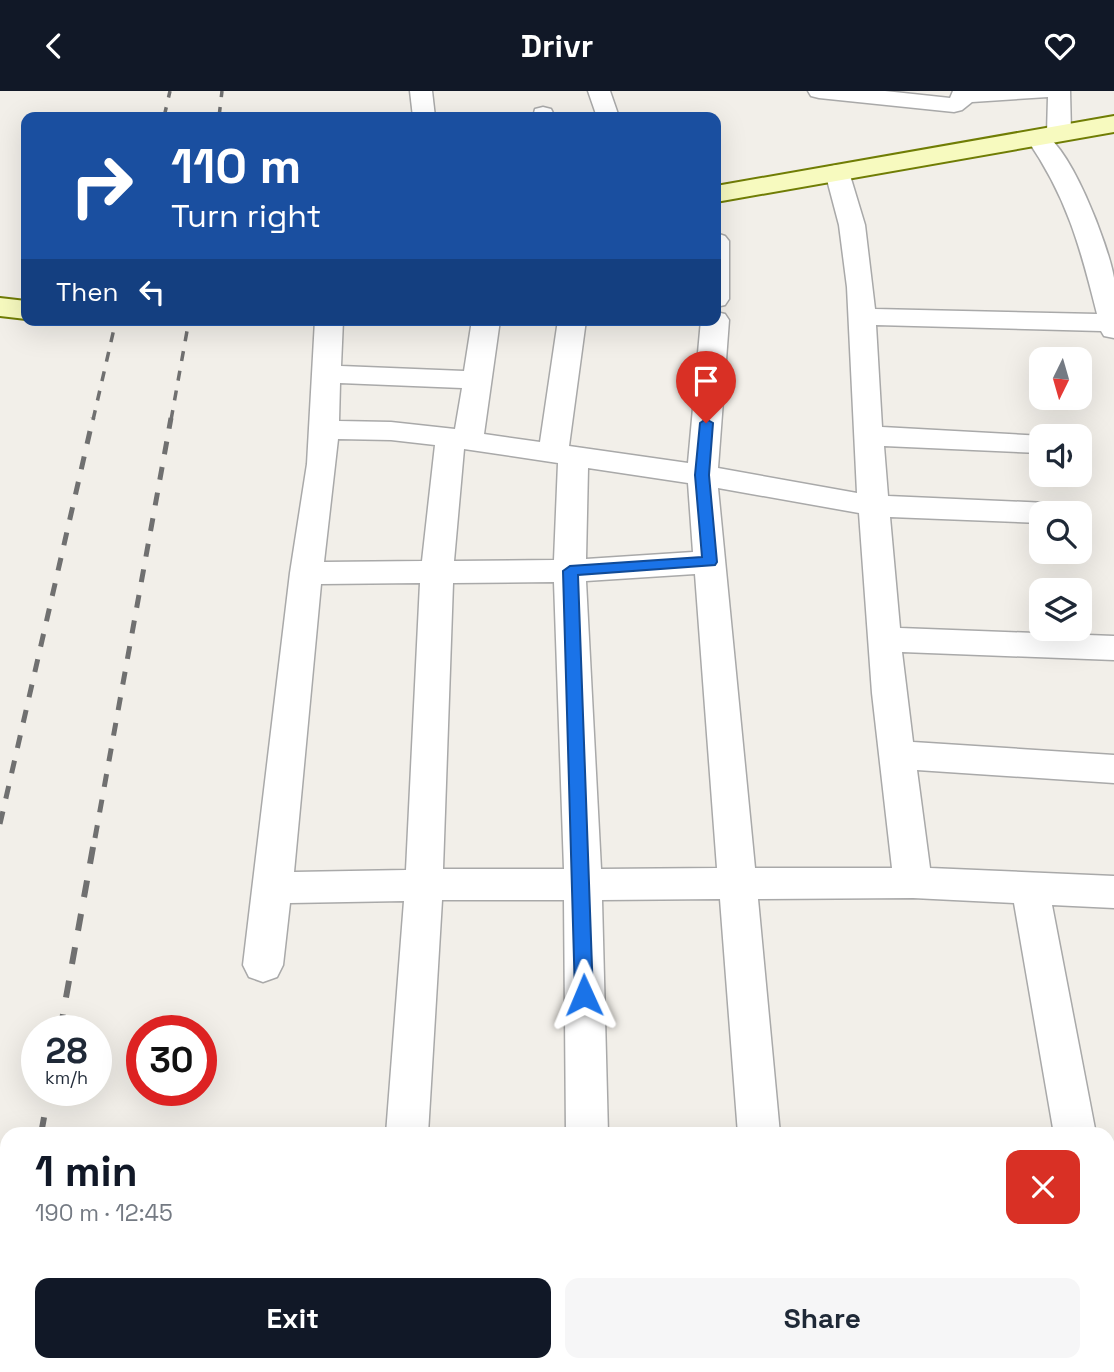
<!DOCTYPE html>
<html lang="en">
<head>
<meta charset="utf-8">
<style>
  body { margin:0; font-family:"Space Grotesk",sans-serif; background:#f6f6f7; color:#1f2937; height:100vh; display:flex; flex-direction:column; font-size:26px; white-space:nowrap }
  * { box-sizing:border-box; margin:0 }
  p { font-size:23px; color:#747a83 }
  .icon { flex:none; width:38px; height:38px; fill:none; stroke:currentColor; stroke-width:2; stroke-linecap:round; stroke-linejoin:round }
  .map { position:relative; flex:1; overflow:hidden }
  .sheet { position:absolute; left:0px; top:1036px; width:1115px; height:245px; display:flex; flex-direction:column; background:#fff; border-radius:21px 21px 0 0; box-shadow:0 7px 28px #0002 }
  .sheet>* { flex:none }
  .guide { position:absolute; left:21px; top:21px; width:700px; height:214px; border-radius:14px; box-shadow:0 7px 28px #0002; background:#1a4fa0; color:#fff; overflow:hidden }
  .needle { width:46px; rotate:185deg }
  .tools { position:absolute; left:1029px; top:256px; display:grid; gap:14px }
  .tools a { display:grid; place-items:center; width:63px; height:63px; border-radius:14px; background:#fff; box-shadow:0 7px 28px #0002; font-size:35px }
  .speed { position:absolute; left:21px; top:924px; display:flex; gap:14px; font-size:35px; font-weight:700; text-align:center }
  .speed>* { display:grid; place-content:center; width:91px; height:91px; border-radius:50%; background:#fff; box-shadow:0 7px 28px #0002; line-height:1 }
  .speed small { font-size:18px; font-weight:400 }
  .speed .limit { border:10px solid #d22; background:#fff; color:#111 }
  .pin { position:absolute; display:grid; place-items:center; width:60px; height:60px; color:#fff; margin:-72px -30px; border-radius:50% 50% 50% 0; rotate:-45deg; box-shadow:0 0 7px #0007 }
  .pin .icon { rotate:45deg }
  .me { position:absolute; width:77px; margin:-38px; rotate:359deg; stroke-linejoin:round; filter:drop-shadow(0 0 5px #0008) }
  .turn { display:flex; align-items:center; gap:24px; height:147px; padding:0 35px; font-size:32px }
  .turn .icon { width:91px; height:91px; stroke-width:2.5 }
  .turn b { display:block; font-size:49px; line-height:60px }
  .then { display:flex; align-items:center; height:66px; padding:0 35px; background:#0003; gap:14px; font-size:26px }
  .round { display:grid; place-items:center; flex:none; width:74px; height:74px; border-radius:14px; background:#f6f6f7 }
  .head { display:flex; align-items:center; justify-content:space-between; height:119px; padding:0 35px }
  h1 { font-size:42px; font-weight:600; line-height:52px; color:#111827 }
  .primary-button { display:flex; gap:14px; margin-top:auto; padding:14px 35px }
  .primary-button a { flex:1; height:80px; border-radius:14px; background:#111827; color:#fff; font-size:28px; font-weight:600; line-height:80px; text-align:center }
  .primary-button a+a { background:#f6f6f7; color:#1f2937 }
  header { display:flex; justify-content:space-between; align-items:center; height:91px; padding:0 35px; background:#111827; color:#fff; font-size:32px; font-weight:600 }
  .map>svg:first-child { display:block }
</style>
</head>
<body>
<header><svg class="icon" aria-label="back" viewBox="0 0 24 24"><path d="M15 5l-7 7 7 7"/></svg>Drivr<svg class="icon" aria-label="heart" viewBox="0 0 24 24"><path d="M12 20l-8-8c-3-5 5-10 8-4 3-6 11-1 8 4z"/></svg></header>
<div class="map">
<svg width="1114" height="1281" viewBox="0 0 1114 1281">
  <rect width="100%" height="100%" fill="#f2efe9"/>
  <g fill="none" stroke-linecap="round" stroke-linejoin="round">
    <g stroke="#a9a9a9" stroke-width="3">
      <g id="street">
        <polygon points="410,0 432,0 435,26 413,26"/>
        <polygon points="588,0 610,0 619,26 597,26"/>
        <polygon points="808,0 885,0 950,7 953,0 1070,0 1071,42 1067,47 1051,47 1047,42 1048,6 972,11 962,19 954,21 819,7 811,5"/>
        <polygon points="543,16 551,18 555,26 533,26 535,18"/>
        <path d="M1038,40C1069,48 1109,156 1114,187C1114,206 1114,228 1114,247L1104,245L1101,240L876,234L882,336L1044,345H1041L1040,362L884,355L888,405L1048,412L1059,415L1063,422H1041V432L890,426L900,537L1114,545V569L902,561L913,651L1114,664V692L917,679L930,777L1114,785V817L1052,814L1096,1043H1054L1014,812L913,807L758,808L780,1043H738L720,808L602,809L608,1043H566L564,809H442L428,1043H386L404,810L290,812L283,874L277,886L263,891L249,886L243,874L290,482L307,373L315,229H343L341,275L464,280L472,229H500L484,343L540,351L558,229H586L569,355L688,372L701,229H716V221L725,223L729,229L718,377L857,402L847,196L839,134L825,81L828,76L837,74L846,76L849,81L865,134L875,218L1097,223C1080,155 1067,106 1026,47L1030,42ZM340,292L462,297L455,338L391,331L339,330ZM338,348L391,349L435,354L422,470L324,471ZM464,358L558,372L554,469L454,470ZM588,377L688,392L693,461L586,468ZM718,397L859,422L872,602L892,777H755ZM695,483L717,777L601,778L586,490ZM554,491L564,778H443L453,492ZM420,492L406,779L294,781L321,493Z"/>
        <polygon points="716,142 725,145 729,150 729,208 725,214 716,216"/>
        <polygon points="1108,1202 1114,1204 1114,1275 1108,1273"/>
        <rect x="367" y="1274" width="48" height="7"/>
        <rect x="566" y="1274" width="48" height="7"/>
        <polygon points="756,1274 804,1274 805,1281 757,1281"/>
      </g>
    </g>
    <g stroke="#707d05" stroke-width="4">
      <g id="secondary">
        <polygon points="1114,25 1114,41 716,111 716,95"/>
        <polygon points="0,207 26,210 26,228 0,225"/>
      </g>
    </g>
    <use href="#street" fill="#fff" fill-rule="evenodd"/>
    <use href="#secondary" fill="#f7fabf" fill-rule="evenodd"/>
    <g stroke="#707070" stroke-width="3.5" stroke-dasharray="10 10" stroke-linecap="butt">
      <polyline points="164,26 170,0"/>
      <polyline points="219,26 222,0"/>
      <polyline points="93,329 116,229"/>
      <polyline points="171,329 189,229"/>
    </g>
    <g stroke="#707070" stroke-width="5" stroke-dasharray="13 13" stroke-linecap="butt">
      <polyline points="0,733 93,327"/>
      <polyline points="95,747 171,327"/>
    </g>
    <g stroke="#707070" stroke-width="6" stroke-dasharray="17 17" stroke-linecap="butt">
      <polyline points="60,940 95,745"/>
      <polyline points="41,1043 49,999"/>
      <polyline points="0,1269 7,1230"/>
    </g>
  </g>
  <polygon fill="#1a73e8" stroke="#114b97" stroke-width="2" points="706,328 713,332 709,384 717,471 715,474 578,484 593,904 591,910 584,912 578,910 575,904 563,480 570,475 702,466 695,384 700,332"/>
</svg>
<div class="tools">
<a><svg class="needle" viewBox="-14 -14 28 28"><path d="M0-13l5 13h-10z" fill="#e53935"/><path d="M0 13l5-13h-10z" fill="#747a83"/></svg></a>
<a><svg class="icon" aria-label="sound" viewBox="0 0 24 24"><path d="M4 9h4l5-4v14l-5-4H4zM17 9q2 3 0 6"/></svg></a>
<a><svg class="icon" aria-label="search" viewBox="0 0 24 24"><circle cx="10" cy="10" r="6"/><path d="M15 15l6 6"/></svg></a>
<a><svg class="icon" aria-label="layers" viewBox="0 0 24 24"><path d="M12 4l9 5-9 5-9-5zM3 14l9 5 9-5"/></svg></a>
</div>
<div class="speed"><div>28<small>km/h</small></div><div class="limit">30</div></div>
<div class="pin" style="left:706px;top:332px;background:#d93025"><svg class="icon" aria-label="arrive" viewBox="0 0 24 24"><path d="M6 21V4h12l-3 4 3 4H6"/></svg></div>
<svg class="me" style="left:584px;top:904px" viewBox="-20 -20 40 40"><path d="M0-17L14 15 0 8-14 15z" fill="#1a73e8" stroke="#fff" stroke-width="4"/></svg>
<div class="guide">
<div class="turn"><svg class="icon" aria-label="right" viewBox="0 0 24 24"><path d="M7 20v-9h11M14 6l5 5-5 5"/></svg><div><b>110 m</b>Turn right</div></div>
<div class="then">Then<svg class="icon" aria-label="left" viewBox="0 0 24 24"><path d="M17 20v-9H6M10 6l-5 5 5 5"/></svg></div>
</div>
<section class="sheet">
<div class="head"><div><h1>1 min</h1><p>190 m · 12:45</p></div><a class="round" style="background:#d93025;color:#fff"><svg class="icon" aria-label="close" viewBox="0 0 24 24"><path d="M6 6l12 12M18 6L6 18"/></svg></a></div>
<div class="primary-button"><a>Exit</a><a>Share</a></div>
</section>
</div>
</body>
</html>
